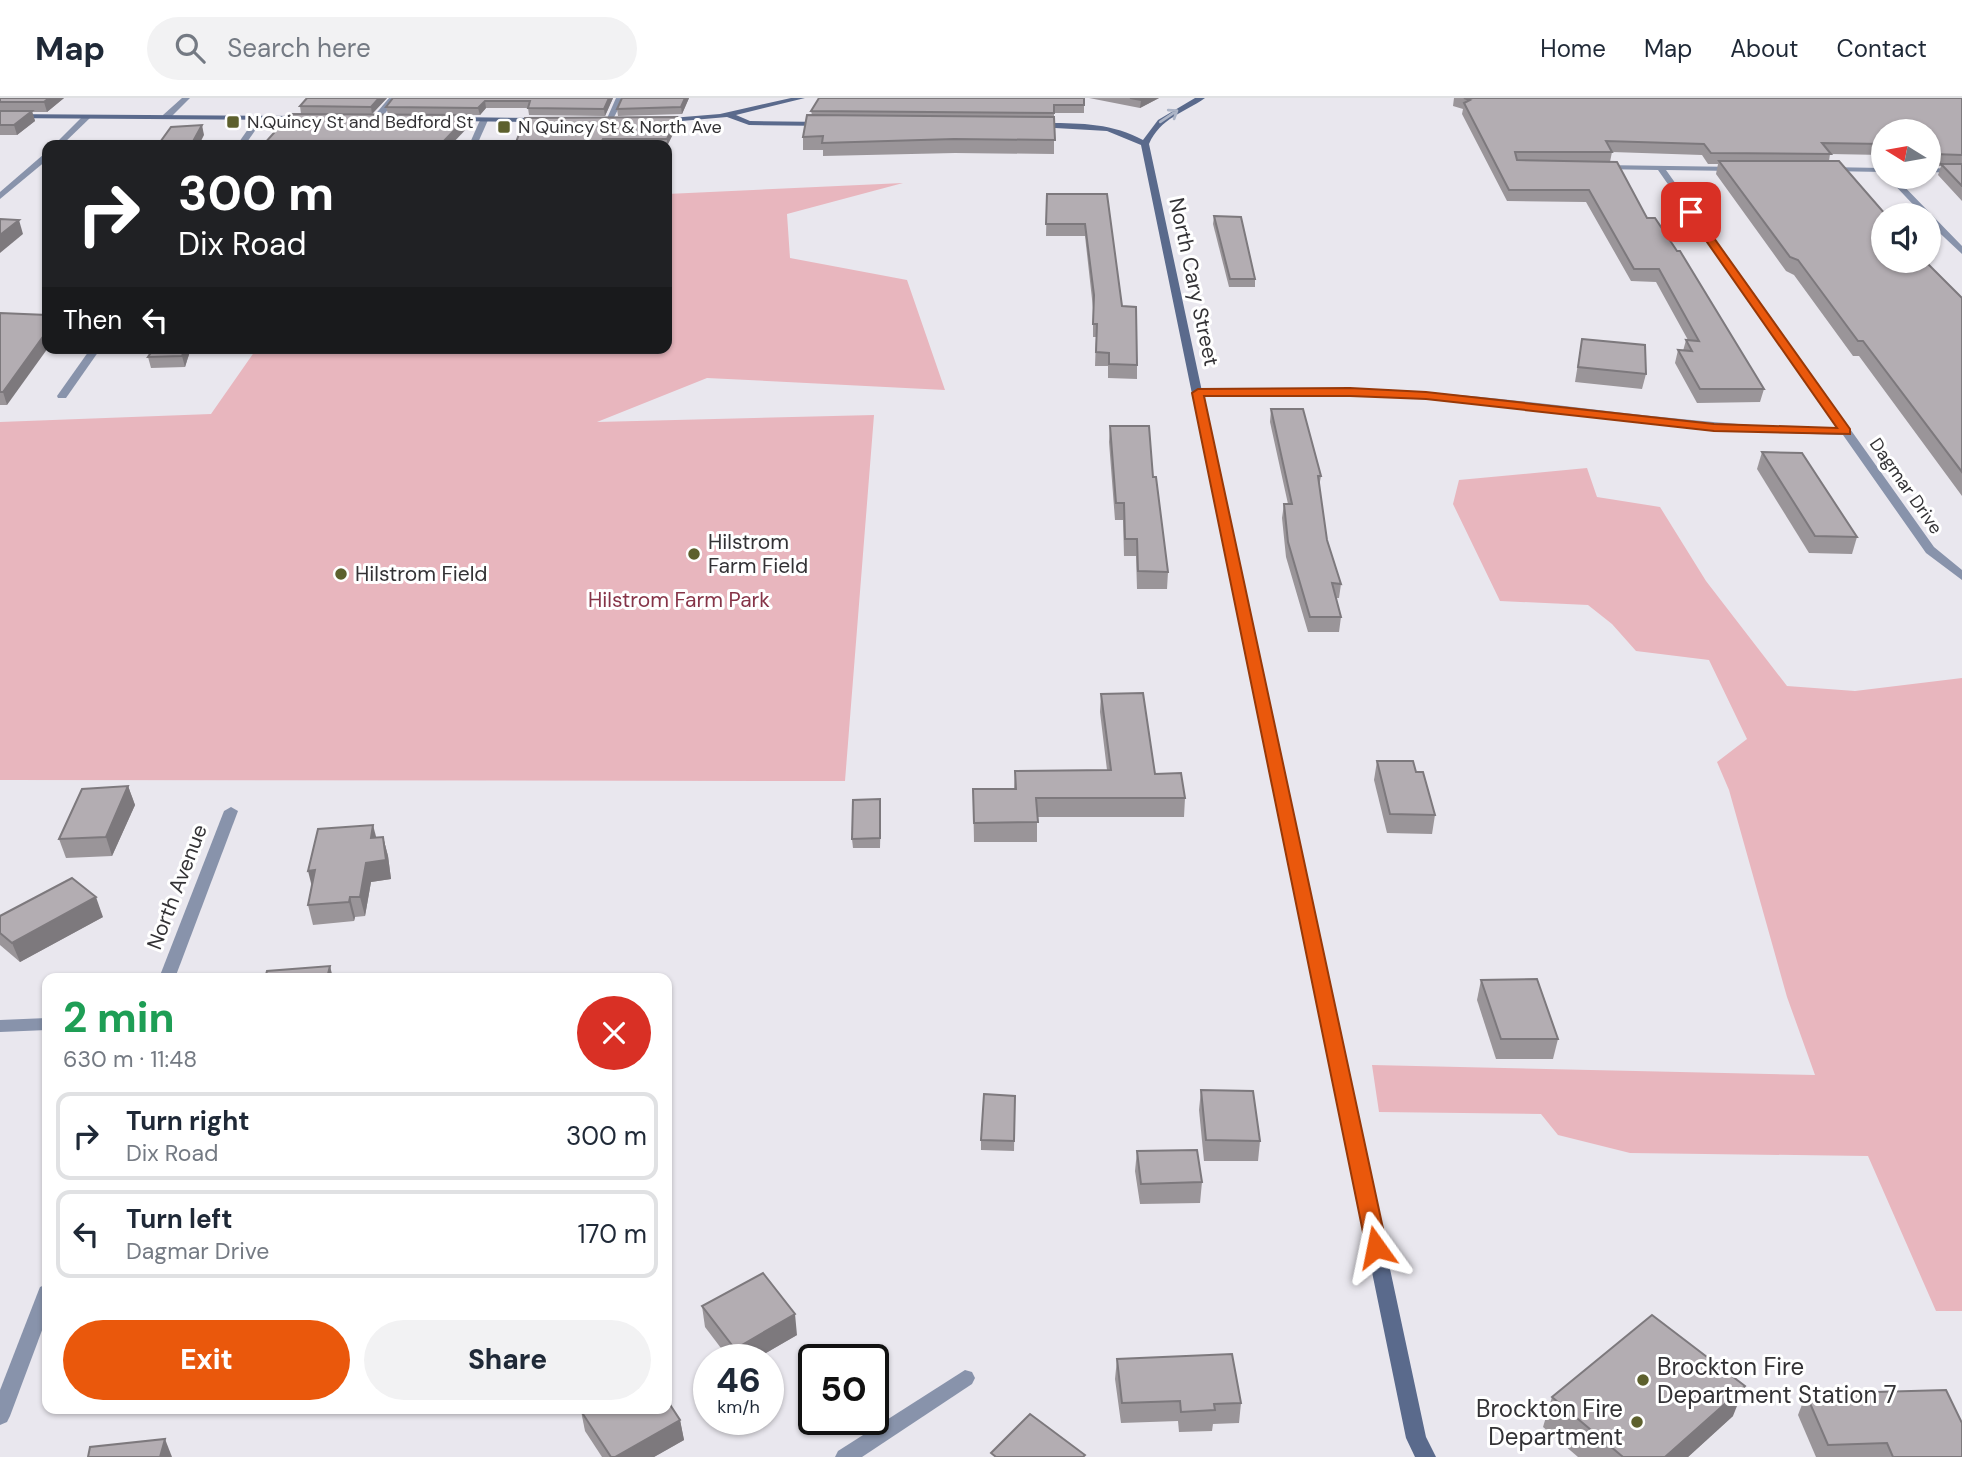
<!DOCTYPE html>
<html lang="en">
<head>
<meta charset="utf-8">
<style>
  body { margin:0; font-family:"DM Sans",sans-serif; background:#f2f2f3; color:#1f2937; height:100vh; display:flex; flex-direction:column; font-size:26px; white-space:nowrap }
  * { box-sizing:border-box; margin:0 }
  p { font-size:23px; color:#747a83 }
  .icon { flex:none; width:38px; height:38px; fill:none; stroke:currentColor; stroke-width:2; stroke-linecap:round; stroke-linejoin:round }
  .map { position:relative; flex:1; overflow:hidden }
  .panel { position:absolute; left:42px; top:875px; width:630px; height:441px; display:flex; flex-direction:column; background:#fff; border-radius:14px; box-shadow:0 2px 5px #0004 }
  .panel>* { flex:none }
  .hud { position:absolute; left:42px; top:42px; width:630px; height:214px; border-radius:14px; box-shadow:0 2px 5px #0004; background:#202124; color:#fff; overflow:hidden }
  .needle { width:46px; rotate:281deg }
  .fabs { position:absolute; left:1871px; top:21px; display:grid; gap:14px }
  .fabs a { display:grid; place-items:center; width:70px; height:70px; border-radius:50%; background:#fff; box-shadow:0 2px 5px #0004; font-size:35px }
  .speed { position:absolute; left:693px; top:1246px; display:flex; gap:14px; font-size:35px; font-weight:700; text-align:center }
  .speed>* { display:grid; place-content:center; width:91px; height:91px; border-radius:50%; background:#fff; box-shadow:0 2px 5px #0004; line-height:1 }
  .speed small { font-size:18px; font-weight:400 }
  .speed .limit { border:4px solid #111; border-radius:10px; background:#fff; color:#111 }
  .pin { position:absolute; display:grid; place-items:center; width:60px; height:60px; color:#fff; margin:-30px; border-radius:14px; box-shadow:0 4px 10px #0006 }
  .me { position:absolute; width:77px; margin:-38px; rotate:348deg; stroke-linejoin:round; filter:drop-shadow(0 0 5px #0008) }
  .turn { display:flex; align-items:center; gap:24px; height:147px; padding:0 21px; font-size:32px }
  .turn .icon { width:91px; height:91px; stroke-width:2.5 }
  .turn b { display:block; font-size:49px; line-height:60px }
  .then { display:flex; align-items:center; height:66px; padding:0 21px; background:#0003; gap:14px; font-size:26px }
  .round { display:grid; place-items:center; flex:none; width:74px; height:74px; border-radius:37px; background:#f2f2f3 }
  .head { display:flex; align-items:center; justify-content:space-between; height:119px; padding:0 21px }
  h1 { font-size:42px; font-weight:800; line-height:52px; color:#1e9e55 }
  .cta { display:flex; gap:14px; margin-top:auto; padding:14px 21px }
  .cta a { flex:1; height:80px; border-radius:42px; background:#ea580c; color:#fff; font-size:28px; font-weight:800; line-height:80px; text-align:center }
  .cta a+a { background:#f2f2f3; color:#1f2937 }
  ul { padding:0; list-style:none }
  li { display:flex; align-items:center; gap:21px; height:88px; margin:0 14px 10px; padding:0 7px; border:4px solid #e0e1e3; border-radius:14px }
  li div { flex:1 }
  li b { display:block; font-size:26px }
  li em { font-style:normal }
  header { display:flex; align-items:center; gap:42px; box-sizing:border-box; height:98px; padding:0 35px; background:#fff; border-bottom:2px solid #e0e1e3 }
  header strong { font-size:33px }
  nav { display:flex; gap:38px; margin-inline-start:auto; font-size:24px }
  .search { width:490px; height:63px; background:#f2f2f3; display:flex; align-items:center; gap:18px; box-sizing:border-box; padding:0 24px; border-radius:38px; color:#747a83; font-size:26px }
  .map>svg:first-child { display:block }
</style>
</head>
<body>
<header>
<strong>Map</strong>
<div class="search"><svg class="icon" aria-label="search" viewBox="0 0 24 24"><circle cx="10" cy="10" r="6"/><path d="M15 15l6 6"/></svg>Search here</div>
<nav><a>Home</a><a>Map</a><a>About</a><a>Contact</a></nav>
</header>
<div class="map">
<svg width="1962" height="1359" viewBox="0 0 1962 1359">
  <rect width="100%" height="100%" fill="#e9e7ee"/>
  <g fill="#e8b6be">
    <polygon points="903,85 787,116 790,160 907,182 945,292 707,280 597,324 874,317 845,683 0,682 0,324 211,316 257,250 667,250 667,96"/>
    <polygon points="1587,370 1597,399 1660,409 1706,483 1787,588 1855,593 1962,580 1962,1213 1936,1213 1868,1058 1630,1055 1558,1037 1541,1016 1379,1014 1372,967 1815,977 1787,899 1729,692 1717,664 1747,641 1709,562 1636,553 1612,526 1588,507 1500,503 1453,406 1459,382"/>
  </g>
  <g fill="none" stroke-linecap="round" stroke-linejoin="round">
    <g fill="#8893ab" fill-rule="evenodd">
      <polygon points="182,0 190,0 169,21 163,21 163,17"/>
      <polygon points="389,0 397,0 379,23 373,23 373,19"/>
      <polygon points="616,0 624,0 611,25 605,25"/>
      <polygon points="84,17 91,19 62,47 54,47"/>
      <polygon points="257,18 264,20 245,47 237,47"/>
      <polygon points="481,20 488,22 477,47 469,47"/>
      <polygon points="44,56 47,56 47,62 0,101 0,94"/>
      <path d="M1601,67L1738,69L1739,71L1735,73L1666,72L1934,449L1962,472V482L1926,455L1843,337C1703,335 1566,311 1426,300C1350,294 1274,297 1198,298L1193,295L1198,292C1274,291 1350,288 1426,294C1564,305 1700,329 1839,331L1658,72L1598,71V67Z"/>
      <polygon points="1825,69 1883,70 1883,74 1828,73 1825,73"/>
      <polygon points="1928,70 1962,71 1962,75 1928,74"/>
      <polygon points="1887,79 1895,79 1962,148 1962,156 1928,124 1928,117 1923,117"/>
      <polygon points="91,250 101,250 66,300 58,300 57,298"/>
      <polygon points="231,709 238,713 175,880 159,880 224,713"/>
      <polygon points="47,920 47,932 0,934 0,922"/>
      <polygon points="47,1186 47,1219 10,1318 7,1324 0,1327 0,1292 38,1194 40,1189"/>
      <polygon points="965,1272 972,1274 975,1280 972,1286 862,1359 835,1359 838,1353"/>
    </g>
    <g fill="#5a6a8c" fill-rule="evenodd">
      <polygon points="791,0 805,0 736,17 750,23 825,24 829,26 828,28 749,27 727,19 659,25 655,23 659,21 720,16"/>
      <path d="M1195,0H1205C1184,15 1160,20 1149,46L1426,1339L1436,1359H1415L1406,1340L1141,47L1107,33L1038,29L1034,27L1038,25C1073,25 1111,24 1143,42L1158,22Z"/>
      <polygon points="0,16 307,18 311,20 307,22 0,20"/>
      <polygon points="453,19 541,20 545,22 541,24 450,23 449,21"/>
    </g>
  </g>
  <g fill="#9a9599">
    <polygon points="0,0 64,0 47,14 32,14 35,23 17,37 0,37"/>
    <polygon points="307,0 387,0 372,16 301,16 300,8"/>
    <polygon points="393,0 613,0 605,18 529,17 528,10 486,10 480,17 388,16 386,9"/>
    <polygon points="622,0 689,0 682,16 618,18 617,11"/>
    <polygon points="1084,0 1084,15 1054,15 1054,56 955,55 823,58 823,52 803,52 803,39 812,17 811,13"/>
    <polygon points="1089,0 1159,0 1140,10"/>
    <polygon points="1454,0 1962,0 1962,103 1938,77 1941,68 1929,67 1928,66 1928,33 1883,33 1883,57 1830,56 1829,63 1883,163 1962,200 1962,398 1859,258 1853,258 1794,177 1786,173 1716,76 1718,66 1708,66 1702,57 1612,54 1610,64 1764,291 1760,304 1697,305 1675,265 1678,252 1683,253 1686,242 1688,242 1656,184 1631,183 1586,104 1507,103 1462,16 1463,11 1453,8"/>
    <polygon points="677,19 678,26 667,48 515,47"/>
    <polygon points="1047,96 1107,96 1122,208 1137,267 1137,281 1108,280 1108,268 1095,268 1096,239 1093,239 1093,210 1085,138 1046,138"/>
    <polygon points="1214,118 1255,181 1255,189 1229,189 1213,126"/>
    <polygon points="0,215 7,307 0,307"/>
    <polygon points="1582,241 1646,276 1642,291 1575,284"/>
    <polygon points="191,250 185,269 151,270 148,259"/>
    <polygon points="1271,311 1321,378 1319,389 1327,442 1341,486 1339,500 1336,500 1341,519 1339,534 1308,534 1286,459 1282,420 1284,406 1288,406 1270,324"/>
    <polygon points="1110,328 1153,379 1168,474 1167,491 1137,491 1136,458 1124,458 1123,422 1115,422 1109,344"/>
    <polygon points="1762,354 1857,439 1852,456 1809,455 1757,371"/>
    <polygon points="1101,596 1155,676 1185,700 1184,719 1037,719 1037,744 974,744 973,691 1014,691 1015,673 1107,672 1100,614"/>
    <polygon points="1377,663 1416,674 1435,717 1432,736 1387,735 1374,682"/>
    <polygon points="128,688 135,707 112,758 66,760 59,741"/>
    <polygon points="881,711 880,750 853,750 852,741"/>
    <polygon points="383,739 388,758 391,781 371,784 365,818 355,819 354,823 313,827 308,807 312,788 376,740"/>
    <polygon points="0,818 103,819 20,864 0,847"/>
    <polygon points="1481,882 1558,941 1553,961 1496,961 1477,902"/>
    <polygon points="1201,992 1260,1043 1258,1063 1204,1063 1199,1012"/>
    <polygon points="1015,998 1014,1053 981,1052 981,1042"/>
    <polygon points="1137,1053 1202,1084 1200,1105 1140,1106 1135,1073"/>
    <polygon points="702,1208 797,1237 754,1262 730,1262 705,1229"/>
    <polygon points="1117,1261 1241,1305 1239,1325 1213,1326 1212,1333 1179,1334 1178,1323 1121,1325 1115,1281"/>
    <polygon points="1806,1296 1962,1359 1816,1359 1798,1317"/>
    <polygon points="1552,1299 1733,1318 1688,1359 1578,1359 1543,1329"/>
    <polygon points="581,1313 680,1322 684,1342 654,1359 602,1359 585,1333"/>
  </g>
  <g fill="#7d797d">
    <polygon points="49,0 64,0 47,14 44,4"/>
    <polygon points="379,0 387,0 372,16 371,9"/>
    <polygon points="609,0 613,0 605,18 604,11"/>
    <polygon points="685,0 689,0 682,16 681,9"/>
    <polygon points="1145,0 1159,0 1140,10 1141,2"/>
    <polygon points="485,3 486,10 480,17 478,10"/>
    <polygon points="32,13 35,23 17,37 14,27"/>
    <polygon points="469,17 471,26 451,47 440,47"/>
    <polygon points="677,19 678,26 667,48 667,41"/>
    <polygon points="202,27 204,37 199,47 191,47"/>
    <polygon points="19,122 23,136 0,155 0,137"/>
    <polygon points="47,233 48,250 7,307 3,294"/>
    <polygon points="185,250 191,250 185,269 182,258"/>
    <polygon points="128,688 135,707 112,758 106,739"/>
    <polygon points="373,727 378,746 371,740"/>
    <polygon points="383,739 388,758 391,781 371,784 365,818 360,799 366,765"/>
    <polygon points="315,772 313,793 308,773"/>
    <polygon points="96,799 103,819 20,864 12,845"/>
    <polygon points="350,799 355,819 354,823 349,804"/>
    <polygon points="330,868 333,880 327,880"/>
    <polygon points="795,1216 797,1237 754,1262 736,1262 735,1251"/>
    <polygon points="1745,1288 1733,1318 1688,1359 1665,1359"/>
    <polygon points="680,1322 684,1342 654,1359 615,1359"/>
    <polygon points="165,1341 172,1359 160,1359"/>
  </g>
  <g fill="#b3adb2" stroke="#7d797d" stroke-width="2">
    <polygon points="0,0 49,0 44,4 0,4"/>
    <polygon points="307,0 379,0 371,9 300,8"/>
    <polygon points="393,0 609,0 604,11 528,10 530,3 485,3 478,10 386,9"/>
    <polygon points="622,0 685,0 681,9 617,11"/>
    <polygon points="819,0 1084,0 1084,7 1054,7 1054,15 811,13"/>
    <polygon points="1130,0 1145,0 1141,2"/>
    <polygon points="1464,0 1962,0 1962,57 1933,56 1928,51 1928,33 1883,33 1883,46 1822,45 1831,56 1711,55 1704,46 1606,43 1612,54 1515,54 1517,62 1617,64 1647,120 1655,120 1677,153 1680,153 1764,291 1700,291 1678,252 1692,253 1686,242 1699,243 1659,171 1634,171 1589,92 1509,92 1464,5 1470,2"/>
    <polygon points="0,13 32,13 14,27 0,27"/>
    <polygon points="291,16 469,17 440,47 263,47"/>
    <polygon points="807,17 1054,19 1055,42 954,41 822,45 823,38 803,39"/>
    <polygon points="677,19 667,41 603,41 600,46 550,45 550,47 515,47 525,20"/>
    <polygon points="202,27 191,47 158,47 171,29"/>
    <polygon points="1719,63 1839,63 1886,117 1883,117 1883,163 1925,163 1962,200 1962,374 1863,243 1858,243 1798,162 1790,159"/>
    <polygon points="1941,66 1962,66 1962,89 1962,88"/>
    <polygon points="1047,96 1107,96 1122,208 1136,209 1137,267 1109,266 1109,255 1096,254 1097,226 1093,226 1094,197 1085,126 1046,126"/>
    <polygon points="1214,118 1241,119 1255,181 1230,181"/>
    <polygon points="0,121 19,122 0,137"/>
    <polygon points="0,215 47,217 47,233 3,294 0,294"/>
    <polygon points="1582,241 1645,247 1646,276 1578,269"/>
    <polygon points="154,250 185,250 182,258 148,259"/>
    <polygon points="1271,311 1303,311 1321,378 1318,378 1327,442 1341,486 1332,485 1341,519 1310,519 1288,444 1284,406 1292,406"/>
    <polygon points="1110,328 1149,328 1153,379 1156,379 1168,474 1138,473 1137,441 1125,441 1124,405 1116,405"/>
    <polygon points="1762,354 1802,355 1857,439 1815,438"/>
    <polygon points="1143,595 1155,676 1181,675 1185,700 1036,700 1038,724 974,725 973,691 1016,691 1015,673 1111,672 1101,596"/>
    <polygon points="1377,663 1413,663 1416,674 1423,674 1435,717 1390,716"/>
    <polygon points="128,688 106,739 59,741 82,691"/>
    <polygon points="880,701 880,740 852,741 853,702"/>
    <polygon points="373,727 371,740 383,739 386,762 366,765 360,799 350,799 349,804 308,807 315,772 308,773 318,731"/>
    <polygon points="72,780 96,799 12,845 0,835 0,818"/>
    <polygon points="330,868 327,880 265,880 267,873"/>
    <polygon points="1537,881 1558,941 1501,941 1481,882"/>
    <polygon points="1201,992 1253,993 1260,1043 1206,1042"/>
    <polygon points="984,996 1015,998 1014,1043 981,1042"/>
    <polygon points="1197,1052 1202,1084 1141,1086 1137,1053"/>
    <polygon points="763,1175 795,1216 735,1251 702,1208"/>
    <polygon points="1652,1217 1745,1288 1665,1359 1623,1359 1552,1299"/>
    <polygon points="1232,1256 1241,1305 1214,1306 1215,1312 1181,1314 1180,1303 1122,1305 1117,1261"/>
    <polygon points="1946,1292 1962,1325 1962,1359 1893,1359 1887,1345 1828,1347 1806,1296"/>
    <polygon points="667,1302 680,1322 615,1359 611,1359 581,1313 585,1311 667,1311"/>
    <polygon points="1030,1316 1085,1357 1083,1359 996,1359 991,1355"/>
    <polygon points="165,1341 160,1359 88,1359 90,1349"/>
  </g>
  <defs><path id="oneway-shaft" d="M-6 0H5M1.5-3L5.5 0L1.5 3" fill="none" stroke-width="1.6" stroke-linecap="round" stroke-linejoin="round" transform="scale(1.75)"/></defs>
  <use stroke="#acb4c6" href="#oneway-shaft" transform="translate(1169 18) rotate(-34)"/>
  <polygon fill="#ea580c" stroke="#983908" stroke-width="2" points="1691,111 1694,112 1850,331 1850,336 1714,333 1426,301 1350,298 1204,298 1387,1149 1383,1155 1376,1157 1369,1155 1366,1149 1192,295 1198,291 1350,290 1426,294 1714,326 1837,330 1686,114"/>
  <g fill="#5d602d" stroke="#fff" stroke-width="2.5">
    <rect x="226" y="17" width="14" height="14" rx="3.5"/>
    <rect x="497" y="22" width="14" height="14" rx="3.5"/>
    <circle cx="694" cy="456" r="7"/>
    <circle cx="341" cy="476" r="7"/>
    <circle cx="1643" cy="1282" r="7"/>
    <circle cx="1637" cy="1324" r="7"/>
  </g>
  <g text-anchor="middle" dominant-baseline="central" stroke-width="6" stroke-linejoin="round" paint-order="stroke">
    <g font-size="18" fill="#333235" stroke="#fff" text-anchor="start">
      <text x="247" y="24">N.Quincy St and Bedford St</text>
      <text x="518" y="29">N Quincy St &amp; North Ave</text>
    </g>
    <g font-size="18" fill="#333235" stroke="#fff">
      <text transform="translate(1906 388) rotate(55)">Dagmar Drive</text>
    </g>
    <g font-size="21" fill="#333235" stroke="#fff">
      <text transform="translate(1194 184) rotate(78)">North Cary Street</text>
      <text transform="translate(177 789) rotate(-69)">North Avenue</text>
    </g>
    <g font-size="21" fill="#333235" stroke="#fff" text-anchor="start">
      <text x="708" y="444">Hilstrom<tspan x="708" dy="24">Farm Field</tspan></text>
      <text x="355" y="476">Hilstrom Field</text>
    </g>
    <g font-size="21" fill="#863448" stroke="#fff">
      <text x="679" y="502">Hilstrom Farm Park</text>
    </g>
    <g font-size="24" fill="#333235" stroke="#fff" text-anchor="start">
      <text x="1657" y="1268">Brockton Fire<tspan x="1657" dy="28">Department Station 7</tspan></text>
      <text x="1623" y="1310" text-anchor="end">Brockton Fire<tspan x="1623" dy="28">Department</tspan></text>
    </g>
  </g>
</svg>
<div class="fabs">
<a><svg class="needle" viewBox="-14 -14 28 28"><path d="M0-13l5 13h-10z" fill="#e53935"/><path d="M0 13l5-13h-10z" fill="#747a83"/></svg></a>
<a><svg class="icon" aria-label="sound" viewBox="0 0 24 24"><path d="M4 9h4l5-4v14l-5-4H4zM17 9q2 3 0 6"/></svg></a>
</div>
<div class="speed"><div>46<small>km/h</small></div><div class="limit">50</div></div>
<div class="pin" style="left:1691px;top:114px;background:#d93025"><svg class="icon" aria-label="arrive" viewBox="0 0 24 24"><path d="M6 21V4h12l-3 4 3 4H6"/></svg></div>
<svg class="me" style="left:1376px;top:1149px" viewBox="-20 -20 40 40"><path d="M0-17L14 15 0 8-14 15z" fill="#ea580c" stroke="#fff" stroke-width="4"/></svg>
<div class="hud">
<div class="turn"><svg class="icon" aria-label="right" viewBox="0 0 24 24"><path d="M7 20v-9h11M14 6l5 5-5 5"/></svg><div><b>300 m</b>Dix Road</div></div>
<div class="then">Then<svg class="icon" aria-label="left" viewBox="0 0 24 24"><path d="M17 20v-9H6M10 6l-5 5 5 5"/></svg></div>
</div>
<section class="panel">
<div class="head"><div><h1>2 min</h1><p>630 m · 11:48</p></div><a class="round" style="background:#d93025;color:#fff"><svg class="icon" aria-label="close" viewBox="0 0 24 24"><path d="M6 6l12 12M18 6L6 18"/></svg></a></div>
<ul>
<li><svg class="icon" aria-label="right" viewBox="0 0 24 24"><path d="M7 20v-9h11M14 6l5 5-5 5"/></svg><div><b>Turn right</b><p>Dix Road</p></div><em>300 m</em></li>
<li><svg class="icon" aria-label="left" viewBox="0 0 24 24"><path d="M17 20v-9H6M10 6l-5 5 5 5"/></svg><div><b>Turn left</b><p>Dagmar Drive</p></div><em>170 m</em></li>
</ul>
<div class="cta"><a>Exit</a><a>Share</a></div>
</section>
</div>
</body>
</html>
